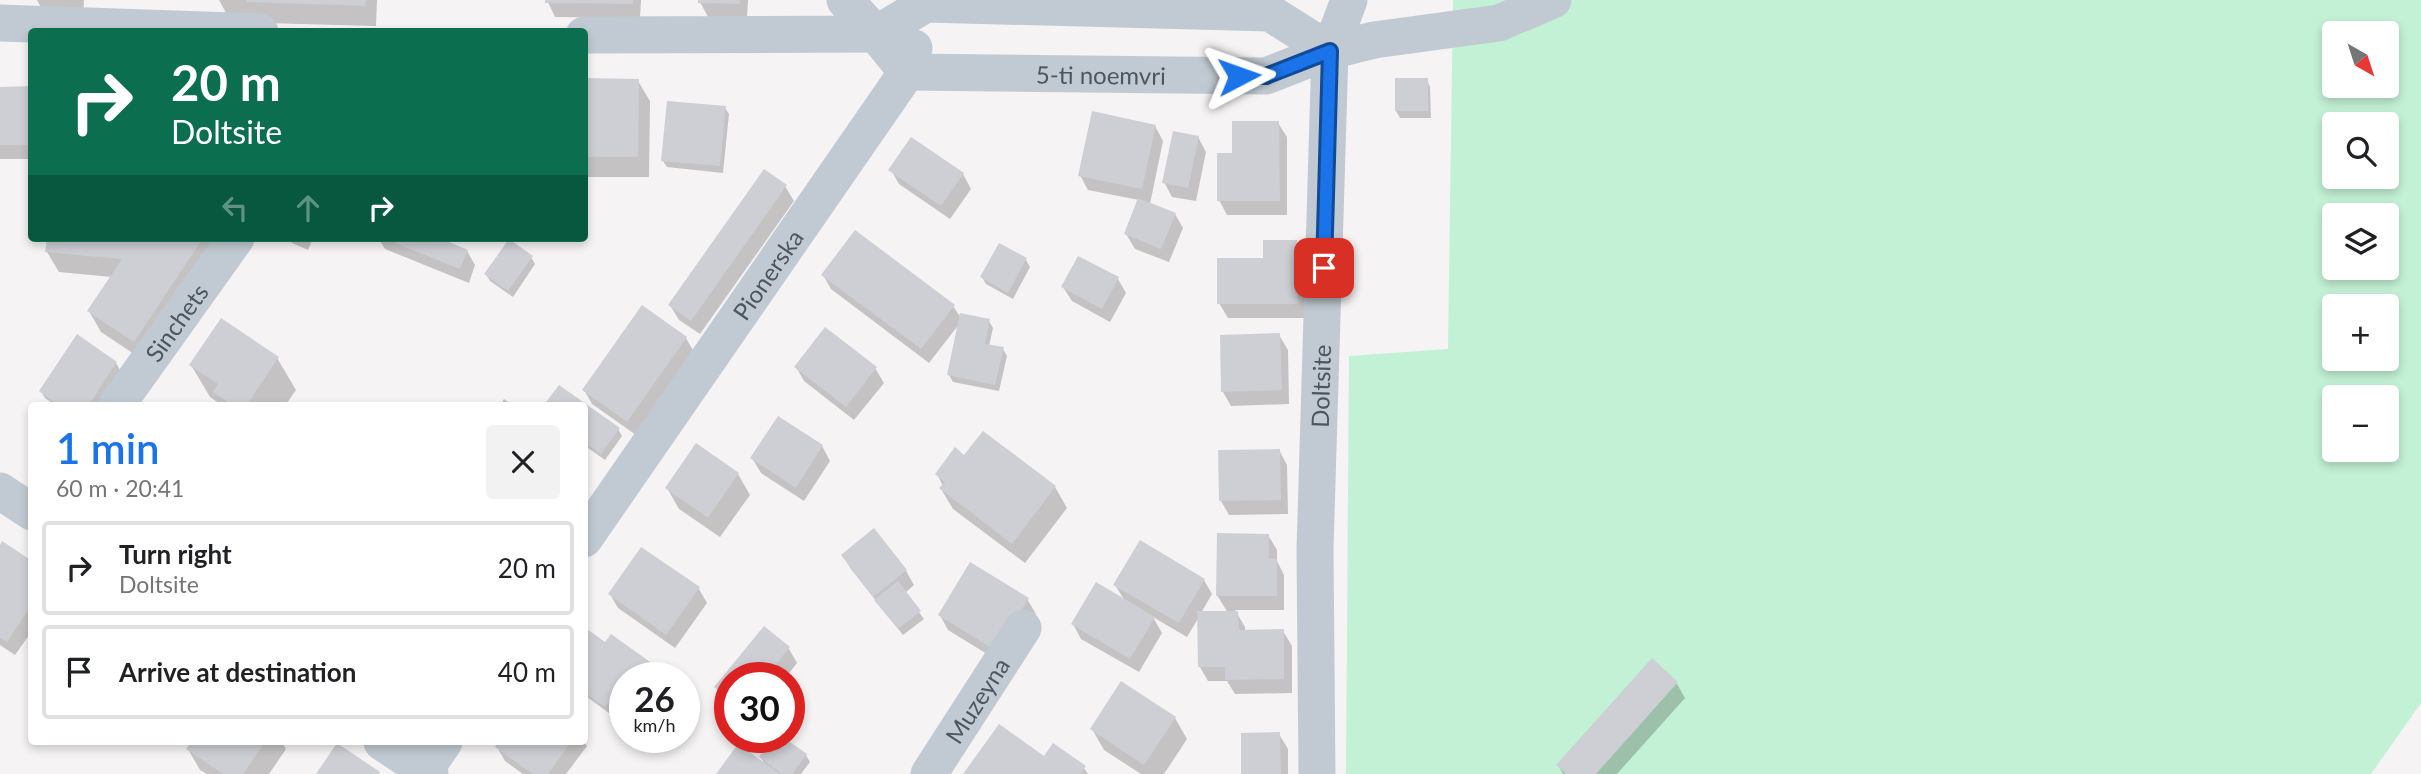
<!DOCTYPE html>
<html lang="en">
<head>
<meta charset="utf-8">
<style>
  body { margin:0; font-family:Lato,sans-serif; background:#f2f2f2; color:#202124; height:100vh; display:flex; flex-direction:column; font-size:26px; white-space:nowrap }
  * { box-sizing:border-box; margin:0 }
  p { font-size:23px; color:#757577 }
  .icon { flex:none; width:38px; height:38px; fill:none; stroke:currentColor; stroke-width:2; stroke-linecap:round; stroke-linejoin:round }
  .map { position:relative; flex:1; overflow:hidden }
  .drawer { position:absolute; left:28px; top:402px; width:560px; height:343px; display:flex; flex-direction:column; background:#fff; border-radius:7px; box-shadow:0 4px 10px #0003 }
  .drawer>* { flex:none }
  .hud { position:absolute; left:28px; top:28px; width:560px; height:214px; border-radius:7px; box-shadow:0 4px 10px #0003; background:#0b6e4f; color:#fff; overflow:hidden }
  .needle { width:46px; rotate:141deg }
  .controls { position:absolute; left:2322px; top:21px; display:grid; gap:14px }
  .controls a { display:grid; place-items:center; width:77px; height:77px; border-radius:7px; background:#fff; box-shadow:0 4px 10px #0003; font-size:35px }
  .speed { position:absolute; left:609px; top:662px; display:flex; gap:14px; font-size:35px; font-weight:700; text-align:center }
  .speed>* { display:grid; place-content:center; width:91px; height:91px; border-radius:50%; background:#fff; box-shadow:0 4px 10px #0003; line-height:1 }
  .speed small { font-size:18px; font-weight:400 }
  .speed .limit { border:10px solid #d22; background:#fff; color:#111 }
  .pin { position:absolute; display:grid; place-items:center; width:60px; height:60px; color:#fff; margin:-30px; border-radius:14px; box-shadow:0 4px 10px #0006 }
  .me { position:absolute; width:77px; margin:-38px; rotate:86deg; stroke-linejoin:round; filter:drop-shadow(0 0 5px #0008) }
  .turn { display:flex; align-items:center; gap:24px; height:147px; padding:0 28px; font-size:32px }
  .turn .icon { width:91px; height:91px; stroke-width:2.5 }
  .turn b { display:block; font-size:49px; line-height:60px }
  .lanes { display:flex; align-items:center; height:66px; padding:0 28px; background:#0003; justify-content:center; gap:35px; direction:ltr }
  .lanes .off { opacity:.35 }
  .round { display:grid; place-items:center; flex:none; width:74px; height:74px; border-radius:7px; background:#f2f2f2 }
  .summary { display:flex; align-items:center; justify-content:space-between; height:119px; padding:0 28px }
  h1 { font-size:42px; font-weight:600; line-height:52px; color:#1a73e8 }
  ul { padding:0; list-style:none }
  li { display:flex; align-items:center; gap:21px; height:94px; margin:0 14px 10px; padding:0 14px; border:4px solid #e0e0e0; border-radius:7px }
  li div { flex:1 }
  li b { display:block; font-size:26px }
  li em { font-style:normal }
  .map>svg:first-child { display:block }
</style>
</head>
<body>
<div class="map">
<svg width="2421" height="774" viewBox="0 0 2421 774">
  <rect width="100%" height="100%" fill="#f5f3f3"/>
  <path fill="#c3f1d5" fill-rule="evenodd" d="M1453,0H2421V703L2371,774H1346L1349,356L1448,349ZM2334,33H2387V86H2334ZM2334,124H2387V177H2334ZM2334,215H2387V268H2334ZM2334,306H2387V359H2334ZM2334,397H2387V450H2334Z"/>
  <g fill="#0003">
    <polygon points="37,0 84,0 83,19 46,17"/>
    <polygon points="219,0 377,0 376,26 231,22"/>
    <polygon points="547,0 641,0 640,18 555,17"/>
    <polygon points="699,0 748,0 747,18 708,17"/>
    <polygon points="584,80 638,81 650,101 649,177 584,177"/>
    <polygon points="1427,80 1430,87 1431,118 1400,118 1396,111"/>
    <polygon points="32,88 32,159 0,159 0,89"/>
    <polygon points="725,108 729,114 723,173 667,167 663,161"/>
    <polygon points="1278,123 1287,137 1287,215 1227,215 1219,200"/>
    <polygon points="1155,126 1163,141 1150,204 1175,214 1183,228 1169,262 1135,249 1126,234 1139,200 1088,190 1080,175"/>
    <polygon points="1198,137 1206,152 1196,201 1172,197 1164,182"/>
    <polygon points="891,170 963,174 971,189 950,219 899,184"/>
    <polygon points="785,186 794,201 700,334 679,320 670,305"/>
    <polygon points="48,238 220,238 146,362 101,332 89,311 112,277 59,272 47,252"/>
    <polygon points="289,238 313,238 308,250 292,243"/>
    <polygon points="378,238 435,238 467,251 475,265 469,283 385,249"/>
    <polygon points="1296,242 1305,256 1305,318 1228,318 1219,303"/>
    <polygon points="531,257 535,264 513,297 490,281 486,274"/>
    <polygon points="1026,260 1030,267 1013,299 986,284 982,277"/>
    <polygon points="823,275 953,306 961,318 989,321 993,328 989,346 1003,349 1007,356 999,391 953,382 949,375 960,323 929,363 831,289"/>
    <polygon points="1118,279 1126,293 1110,322 1072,301 1063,287"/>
    <polygon points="1279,335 1288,350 1289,404 1231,406 1223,392"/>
    <polygon points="686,338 694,352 636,435 592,404 584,390"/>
    <polygon points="277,358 296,390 285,406 223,406 210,397 191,365"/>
    <polygon points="116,363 120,370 96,406 56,406 45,398 41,391"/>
    <polygon points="796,367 875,368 884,383 854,420 804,381"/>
    <polygon points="559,387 618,429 622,436 605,460 584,445 584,406 546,406"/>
    <polygon points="504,399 514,406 500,406"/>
    <polygon points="822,446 830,461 804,501 761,473 752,458"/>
    <polygon points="1279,450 1287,465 1288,514 1229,515 1221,501"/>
    <polygon points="965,458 1055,487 1067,508 1025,563 953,509 941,489 943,486 937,474"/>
    <polygon points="738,474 750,495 720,537 679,509 667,488"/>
    <polygon points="874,531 906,571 914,585 905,593 924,619 903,635 851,569 843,555"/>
    <polygon points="1268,535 1277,550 1277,561 1284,575 1284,610 1235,610 1245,627 1245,632 1283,631 1292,646 1292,693 1235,694 1227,681 1208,681 1200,667 1199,617 1187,637 1153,617 1162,633 1139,672 1081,639 1073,624 1125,601 1115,585 1204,580 1212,594 1201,613 1228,613 1217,595"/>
    <polygon points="0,548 32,563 32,631 15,655 0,645"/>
    <polygon points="699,589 707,603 675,648 618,608 610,594"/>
    <polygon points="1027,599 1036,614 1005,665 948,630 940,615"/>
    <polygon points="764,628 789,649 797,663 786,677 730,677 730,705 717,687"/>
    <polygon points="584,629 605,644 611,636 668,677 625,677 625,716 616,704 609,713 584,695"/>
    <polygon points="1652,661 1677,684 1685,698 1617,774 1563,774 1558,765"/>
    <polygon points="684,690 691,702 684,712"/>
    <polygon points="1175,718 1187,739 1164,774 1141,774 1104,750 1092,729"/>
    <polygon points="1279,734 1288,749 1288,774 1243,774"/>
    <polygon points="654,737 666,737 662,743"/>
    <polygon points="776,737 780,737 806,755 810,762 801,774 718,774 766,766 761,758"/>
    <polygon points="193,742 282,742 286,749 269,774 207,774 200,770 188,749"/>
    <polygon points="501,742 584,742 587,746 566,774 523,774 505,761 497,747"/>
    <polygon points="1044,759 1084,768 1088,774 965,774"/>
  </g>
  <g fill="#cdcfd5">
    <polygon points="247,0 366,0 365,6 247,2"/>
    <polygon points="545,0 633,0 633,4 545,3"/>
    <polygon points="698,0 740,0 740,4 698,3"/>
    <polygon points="584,78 639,79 638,157 584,157"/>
    <rect x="1395" y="78" width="33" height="33"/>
    <polygon points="32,86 32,145 0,145 0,87"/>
    <polygon points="667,101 726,106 720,166 661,161"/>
    <polygon points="1092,111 1156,125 1142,189 1078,176"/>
    <polygon points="1232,121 1279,121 1280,201 1217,201 1217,153 1232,153"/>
    <polygon points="1173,131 1199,136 1188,188 1162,183"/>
    <polygon points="911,137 964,173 941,206 888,170"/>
    <polygon points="764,169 787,185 691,321 668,305"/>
    <polygon points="1138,198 1176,213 1161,249 1124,234"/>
    <polygon points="855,230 955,305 921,349 821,275"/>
    <polygon points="47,238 203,238 134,342 87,311 122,259 45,252"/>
    <polygon points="383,238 439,238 468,250 460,269"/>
    <polygon points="509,239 533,256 508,291 484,274"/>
    <polygon points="1263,240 1297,240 1298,304 1217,304 1217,258 1263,258"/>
    <polygon points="999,243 1027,258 1008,293 980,277"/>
    <polygon points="1078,256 1119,277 1102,309 1061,287"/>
    <polygon points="642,305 687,337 627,422 582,390"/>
    <polygon points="960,313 990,319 985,344 1004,347 995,385 947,375"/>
    <polygon points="221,318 279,357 246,406 234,406 213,392 218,384 189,365"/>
    <polygon points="825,327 877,367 846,407 794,367"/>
    <polygon points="1280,333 1282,390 1221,392 1220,335"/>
    <polygon points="77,334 117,362 88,406 60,406 39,391"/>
    <polygon points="559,385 620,428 601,454 584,443 584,406 543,406"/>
    <polygon points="778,416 823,445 796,488 750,458"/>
    <polygon points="983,431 1056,486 1012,544 939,488 945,482 935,474 955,447 964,455"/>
    <polygon points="696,443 739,473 708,518 665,488"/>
    <polygon points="1280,449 1281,500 1219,501 1218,450"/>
    <polygon points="874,528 907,570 873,597 841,555"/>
    <polygon points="1217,533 1269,534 1269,558 1277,559 1277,596 1216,596"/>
    <polygon points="1140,540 1205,579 1179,623 1113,585"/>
    <polygon points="2,541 32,561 32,605 7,642 0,638 0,545"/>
    <polygon points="641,547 700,587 666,635 608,594"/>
    <polygon points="970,562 1029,598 996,651 938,615"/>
    <polygon points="898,581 921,611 898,629 874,600"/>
    <polygon points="1096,582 1155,617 1130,659 1071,624"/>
    <polygon points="1197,611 1238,611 1239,630 1284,629 1284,679 1225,680 1225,667 1198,667"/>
    <polygon points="764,626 790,647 766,677 730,677 730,699 714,687"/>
    <polygon points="584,627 605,642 611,634 671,677 625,677 625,709 611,699 605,707 584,692"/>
    <polygon points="1652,658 1678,682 1596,774 1566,774 1556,765"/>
    <polygon points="1121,681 1176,717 1144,765 1090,729"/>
    <polygon points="999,724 1044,756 1053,743 1086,766 1080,774 963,774"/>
    <polygon points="1280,732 1281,774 1241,774 1241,733"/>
    <polygon points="773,737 783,737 807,754 792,774 782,774 759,757"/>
    <polygon points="191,742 265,742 243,774 223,774 186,749"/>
    <polygon points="498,742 571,742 548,774 533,774 495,747"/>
    <polygon points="337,743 380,772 379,774 316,774"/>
    <polygon points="738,744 780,774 716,774"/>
  </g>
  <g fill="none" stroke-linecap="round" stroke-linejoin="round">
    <g stroke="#c1cad2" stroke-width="37">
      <path id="s1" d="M845,0L876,34L907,72L1266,76L1330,51L1374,40L1499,23L1553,0"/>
      <polyline points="0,23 260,32"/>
      <polyline points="584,35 876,34 926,4 1270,13 1330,51"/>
      <path id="s2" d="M116,406L236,238"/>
      <polyline points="0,491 32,512"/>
      <path id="s3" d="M584,539L907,72L914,48"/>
      <polyline points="382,742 430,774"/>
      <polyline points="422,774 444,742"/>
      <path id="s4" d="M929,774L1023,628"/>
      <path id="s5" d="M1317,774L1315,549L1330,51L1349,0"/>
    </g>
  </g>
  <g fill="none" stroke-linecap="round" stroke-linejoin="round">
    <g stroke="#114b97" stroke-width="18">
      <polyline id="route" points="1239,76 1266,76 1330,51 1324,268"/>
    </g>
    <use href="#route" stroke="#1a73e8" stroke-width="12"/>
  </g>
  <g text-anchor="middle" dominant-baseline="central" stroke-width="6" stroke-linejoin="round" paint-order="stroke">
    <g font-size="24" fill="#4a5661" stroke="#fff">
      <text stroke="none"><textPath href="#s1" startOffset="289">5-ti noemvri</textPath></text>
      <text stroke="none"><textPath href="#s3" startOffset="322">Pionerska</textPath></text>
      <text stroke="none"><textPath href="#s2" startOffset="103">Sinchets</textPath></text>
      <text stroke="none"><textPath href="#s5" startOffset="388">Doltsite</textPath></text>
      <text stroke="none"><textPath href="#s4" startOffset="88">Muzeyna</textPath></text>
    </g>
  </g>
</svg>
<div class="controls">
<a><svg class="needle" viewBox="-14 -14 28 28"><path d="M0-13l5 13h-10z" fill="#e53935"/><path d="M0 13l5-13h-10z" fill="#757577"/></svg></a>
<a><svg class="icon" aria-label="search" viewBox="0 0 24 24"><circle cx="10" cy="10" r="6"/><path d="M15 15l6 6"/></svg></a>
<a><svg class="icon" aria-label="layers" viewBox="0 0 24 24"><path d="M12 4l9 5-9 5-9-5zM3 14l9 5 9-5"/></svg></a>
<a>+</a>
<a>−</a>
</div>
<div class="speed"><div>26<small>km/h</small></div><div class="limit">30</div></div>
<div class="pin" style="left:1324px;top:268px;background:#d93025"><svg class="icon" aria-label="arrive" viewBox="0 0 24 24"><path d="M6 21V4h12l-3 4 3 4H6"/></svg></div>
<svg class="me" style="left:1239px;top:76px" viewBox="-20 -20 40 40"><path d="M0-17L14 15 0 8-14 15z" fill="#1a73e8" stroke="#fff" stroke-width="4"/></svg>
<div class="hud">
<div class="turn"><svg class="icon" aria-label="right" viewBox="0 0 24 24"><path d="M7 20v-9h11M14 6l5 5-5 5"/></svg><div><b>20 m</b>Doltsite</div></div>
<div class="lanes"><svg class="icon off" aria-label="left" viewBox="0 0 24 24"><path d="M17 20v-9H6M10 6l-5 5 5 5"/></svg><svg class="icon off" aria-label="ahead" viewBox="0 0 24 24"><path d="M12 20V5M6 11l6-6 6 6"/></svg><svg class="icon" aria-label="right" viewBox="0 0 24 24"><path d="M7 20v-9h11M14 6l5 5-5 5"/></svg></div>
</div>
<section class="drawer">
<div class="summary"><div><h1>1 min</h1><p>60 m · 20:41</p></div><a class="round"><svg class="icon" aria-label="close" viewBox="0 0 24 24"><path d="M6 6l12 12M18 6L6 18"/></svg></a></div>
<ul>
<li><svg class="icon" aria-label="right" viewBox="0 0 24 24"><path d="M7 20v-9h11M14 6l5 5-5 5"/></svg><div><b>Turn right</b><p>Doltsite</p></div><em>20 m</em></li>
<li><svg class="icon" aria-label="arrive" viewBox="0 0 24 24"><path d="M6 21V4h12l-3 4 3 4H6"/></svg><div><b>Arrive at destination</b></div><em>40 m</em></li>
</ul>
</section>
</div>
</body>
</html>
